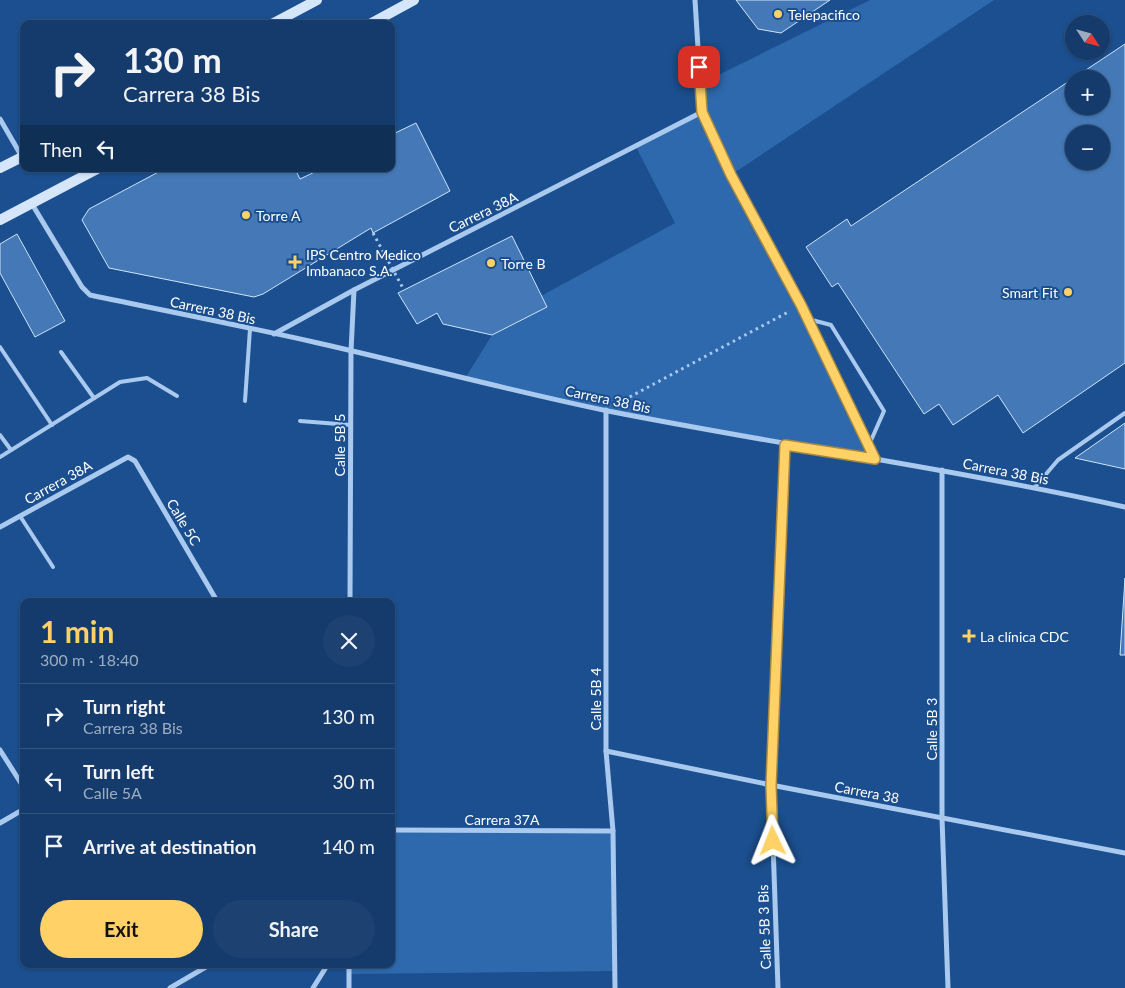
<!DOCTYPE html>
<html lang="en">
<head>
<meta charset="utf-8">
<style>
  body { margin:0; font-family:Lato,sans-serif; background:#1d4271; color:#f1f3f6; height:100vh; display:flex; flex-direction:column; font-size:19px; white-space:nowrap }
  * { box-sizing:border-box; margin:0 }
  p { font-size:16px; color:#9dadc1 }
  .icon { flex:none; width:28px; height:28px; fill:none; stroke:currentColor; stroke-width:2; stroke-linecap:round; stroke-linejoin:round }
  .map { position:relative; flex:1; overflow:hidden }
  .details { position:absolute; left:20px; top:598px; width:375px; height:370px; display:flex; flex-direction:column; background:#143b6b; border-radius:10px; box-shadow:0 1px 4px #0004,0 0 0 1px #33557e }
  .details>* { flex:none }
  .hud { position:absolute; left:20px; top:20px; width:375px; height:152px; border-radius:10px; box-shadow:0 1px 4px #0004,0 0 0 1px #33557e; background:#143b6b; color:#f1f3f6; overflow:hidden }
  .needle { width:32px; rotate:126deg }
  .buttons { position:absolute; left:1065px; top:15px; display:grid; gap:10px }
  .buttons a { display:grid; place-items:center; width:45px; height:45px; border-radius:50%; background:#143b6b; box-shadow:0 1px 4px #0004,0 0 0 1px #33557e; font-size:25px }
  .pin { position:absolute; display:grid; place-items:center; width:42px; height:42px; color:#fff; margin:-21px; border-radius:10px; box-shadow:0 2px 8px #0006 }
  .me { position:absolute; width:55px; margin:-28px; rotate:358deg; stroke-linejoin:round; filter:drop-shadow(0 0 4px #0008) }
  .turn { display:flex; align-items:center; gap:18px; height:105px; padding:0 20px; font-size:22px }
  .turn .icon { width:65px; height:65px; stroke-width:2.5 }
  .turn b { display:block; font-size:35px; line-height:42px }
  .then { display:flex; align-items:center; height:48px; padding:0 20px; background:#0003; gap:10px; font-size:19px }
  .round { display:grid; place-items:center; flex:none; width:52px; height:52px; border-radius:26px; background:#1d4271 }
  .summary { display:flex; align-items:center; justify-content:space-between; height:85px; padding:0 20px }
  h1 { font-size:30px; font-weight:700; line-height:38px; color:#ffd166 }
  .cta { display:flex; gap:10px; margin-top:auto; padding:10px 20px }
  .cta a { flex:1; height:58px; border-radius:30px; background:#ffd166; color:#111; font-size:20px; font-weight:700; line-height:58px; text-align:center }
  .cta a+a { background:#1d4271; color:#f1f3f6 }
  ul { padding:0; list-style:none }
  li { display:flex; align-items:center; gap:15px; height:65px; padding:0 20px; border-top:1px solid #33557e }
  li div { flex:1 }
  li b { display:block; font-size:19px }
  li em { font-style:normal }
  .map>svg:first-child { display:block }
</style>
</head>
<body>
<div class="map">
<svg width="1125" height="988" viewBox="0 0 1125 988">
  <rect width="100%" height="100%" fill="#1b4f8f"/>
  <g fill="#2e69ad">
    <polygon points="870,0 994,0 731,175 801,305 875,459 785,445 464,380 492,335 546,307 541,296 675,223 636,147 702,112 700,84"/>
    <polygon points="391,830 613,831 615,971 349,974 349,964 391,964"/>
  </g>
  <g fill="#4478b7" stroke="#cfe3fa" fill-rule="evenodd">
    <polygon points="736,0 830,0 781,33 758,29"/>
    <path d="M1125,44V363L1023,433L998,395L953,425L939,404L924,414L838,283L832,287L806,247L847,219L851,226ZM1074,79H1101V106H1074ZM1074,134H1101V161H1074Z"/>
    <polygon points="416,123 450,191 373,233 371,228 263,294 254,297 109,268 82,220 89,209 164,169 295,169 300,179 321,169 391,169 391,135"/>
    <polygon points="17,234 65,321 35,337 0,273 0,244"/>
    <polygon points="512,236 547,307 492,335 443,324 437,313 417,324 398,293"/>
    <polygon points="1125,423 1125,469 1075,458"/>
    <polygon points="1125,578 1125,655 1120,655"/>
  </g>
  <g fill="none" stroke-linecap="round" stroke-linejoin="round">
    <polyline stroke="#a9c9ee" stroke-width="3" stroke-dasharray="2.5 4" stroke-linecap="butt" points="624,400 790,311"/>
    <g stroke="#a9c9ee" stroke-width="4">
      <polyline points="808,319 831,325 884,411 869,445"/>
      <polyline points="0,347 52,425"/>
      <polyline points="61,352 94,398"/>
      <polyline points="245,401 250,329"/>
      <polyline points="300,421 351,425"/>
      <polyline points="0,435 11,450"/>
      <polyline points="0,457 120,382 147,378 177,396"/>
      <polyline points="1035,487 1058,460 1125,413"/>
      <polyline points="20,516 53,567"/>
    </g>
    <g stroke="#a9c9ee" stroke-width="5">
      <polyline points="695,0 702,112 731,175 801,305 875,459"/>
      <polyline points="0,119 22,157"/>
      <path d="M32,204L82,287L90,295C166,311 243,326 318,343C415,365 511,391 608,411C780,445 954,469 1125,507"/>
      <polyline points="274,334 354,290 702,112"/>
      <polyline points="606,410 606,751 613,831 615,988"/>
      <polyline points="942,470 942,818 948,988"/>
      <polyline points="0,527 128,457 135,461 217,601"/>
      <polyline points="350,601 351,351 354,290"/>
      <polyline points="0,750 24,788"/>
      <polyline points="606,751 771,785 1125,853"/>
      <polyline points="0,823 24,809"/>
      <polyline points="391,830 613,831"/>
      <polyline points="170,988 211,964"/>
      <polyline points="313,988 328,964"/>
      <polyline points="349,988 349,964"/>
      <polyline points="778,988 771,785 785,445"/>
    </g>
    <g stroke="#d6e6fa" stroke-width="10">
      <polyline points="272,24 317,0"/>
      <polyline points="370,24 414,0"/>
      <polyline points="0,168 24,156"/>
      <polyline points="0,220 97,169"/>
    </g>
    <polyline stroke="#a9c9ee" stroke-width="3" stroke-dasharray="2.5 4" stroke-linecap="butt" points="373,233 404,290"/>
  </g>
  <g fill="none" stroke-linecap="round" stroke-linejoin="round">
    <g stroke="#a68842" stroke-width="12">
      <polyline id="route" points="699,67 702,112 731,175 801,305 875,459 785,445 771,786 773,841"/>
    </g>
    <use href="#route" stroke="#ffd166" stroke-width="9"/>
  </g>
  <g fill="#ffd166" stroke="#1b4f8f" stroke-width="2">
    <circle cx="778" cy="14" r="5"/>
    <circle cx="246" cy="215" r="5"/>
    <path d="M292.5 254.5h5v5h5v5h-5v5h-5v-5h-5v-5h5z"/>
    <circle cx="491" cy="263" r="5"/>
    <circle cx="1068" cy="292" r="5"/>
    <path d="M966.5 628.5h5v5h5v5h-5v5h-5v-5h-5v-5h5z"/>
  </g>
  <g text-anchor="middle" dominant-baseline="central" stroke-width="4" stroke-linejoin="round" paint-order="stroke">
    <g font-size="14" fill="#fff" stroke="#1b4f8f" text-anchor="start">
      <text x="788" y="14">Telepacifico</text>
      <text x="256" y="215">Torre A</text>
      <text x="306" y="254">IPS Centro Medico<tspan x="306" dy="16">Imbanaco S.A.</tspan></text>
      <text x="501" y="263">Torre B</text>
      <text x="1058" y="292" text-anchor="end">Smart Fit</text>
      <text x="980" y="636">La clínica CDC</text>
    </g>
    <g font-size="14" fill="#fff" stroke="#1b4f8f">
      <text transform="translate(483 212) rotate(-26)">Carrera 38A</text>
      <text transform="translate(213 310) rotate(12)">Carrera 38 Bis</text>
      <text transform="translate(608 399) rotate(12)">Carrera 38 Bis</text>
      <text transform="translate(339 445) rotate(-90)">Calle 5B 5</text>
      <text transform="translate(1006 471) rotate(11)">Carrera 38 Bis</text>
      <text transform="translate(58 482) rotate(-29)">Carrera 38A</text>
      <text transform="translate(184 522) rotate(59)">Calle 5C</text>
      <text transform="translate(595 699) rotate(-90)">Calle 5B 4</text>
      <text transform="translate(931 729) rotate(-90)">Calle 5B 3</text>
      <text transform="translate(867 792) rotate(11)">Carrera 38</text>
      <text x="502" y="819">Carrera 37A</text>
      <text transform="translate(764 927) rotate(-92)">Calle 5B 3 Bis</text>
    </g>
  </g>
</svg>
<div class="buttons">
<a><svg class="needle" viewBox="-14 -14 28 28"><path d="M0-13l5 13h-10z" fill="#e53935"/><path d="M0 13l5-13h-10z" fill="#9dadc1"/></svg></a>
<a>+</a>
<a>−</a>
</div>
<div class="pin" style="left:699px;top:67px;background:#d93025"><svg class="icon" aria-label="arrive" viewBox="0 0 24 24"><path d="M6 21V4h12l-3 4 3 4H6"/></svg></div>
<svg class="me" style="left:773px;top:841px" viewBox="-20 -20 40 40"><path d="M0-17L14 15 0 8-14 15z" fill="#ffd166" stroke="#fff" stroke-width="4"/></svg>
<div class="hud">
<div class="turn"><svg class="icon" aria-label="right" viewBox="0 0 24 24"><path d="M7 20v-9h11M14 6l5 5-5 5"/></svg><div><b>130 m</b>Carrera 38 Bis</div></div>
<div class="then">Then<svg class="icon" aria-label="left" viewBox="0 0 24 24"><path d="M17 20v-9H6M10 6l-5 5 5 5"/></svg></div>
</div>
<section class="details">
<div class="summary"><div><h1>1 min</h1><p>300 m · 18:40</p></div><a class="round"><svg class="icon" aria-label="close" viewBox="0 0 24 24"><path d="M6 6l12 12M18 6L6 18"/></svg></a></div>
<ul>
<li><svg class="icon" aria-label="right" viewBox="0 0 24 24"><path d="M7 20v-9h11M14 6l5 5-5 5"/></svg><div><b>Turn right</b><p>Carrera 38 Bis</p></div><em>130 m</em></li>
<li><svg class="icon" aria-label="left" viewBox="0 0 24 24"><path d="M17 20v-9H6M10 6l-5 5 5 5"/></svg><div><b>Turn left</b><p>Calle 5A</p></div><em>30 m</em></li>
<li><svg class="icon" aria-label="arrive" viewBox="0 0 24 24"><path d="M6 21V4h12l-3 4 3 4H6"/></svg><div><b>Arrive at destination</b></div><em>140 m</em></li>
</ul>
<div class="cta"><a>Exit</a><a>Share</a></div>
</section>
</div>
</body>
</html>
